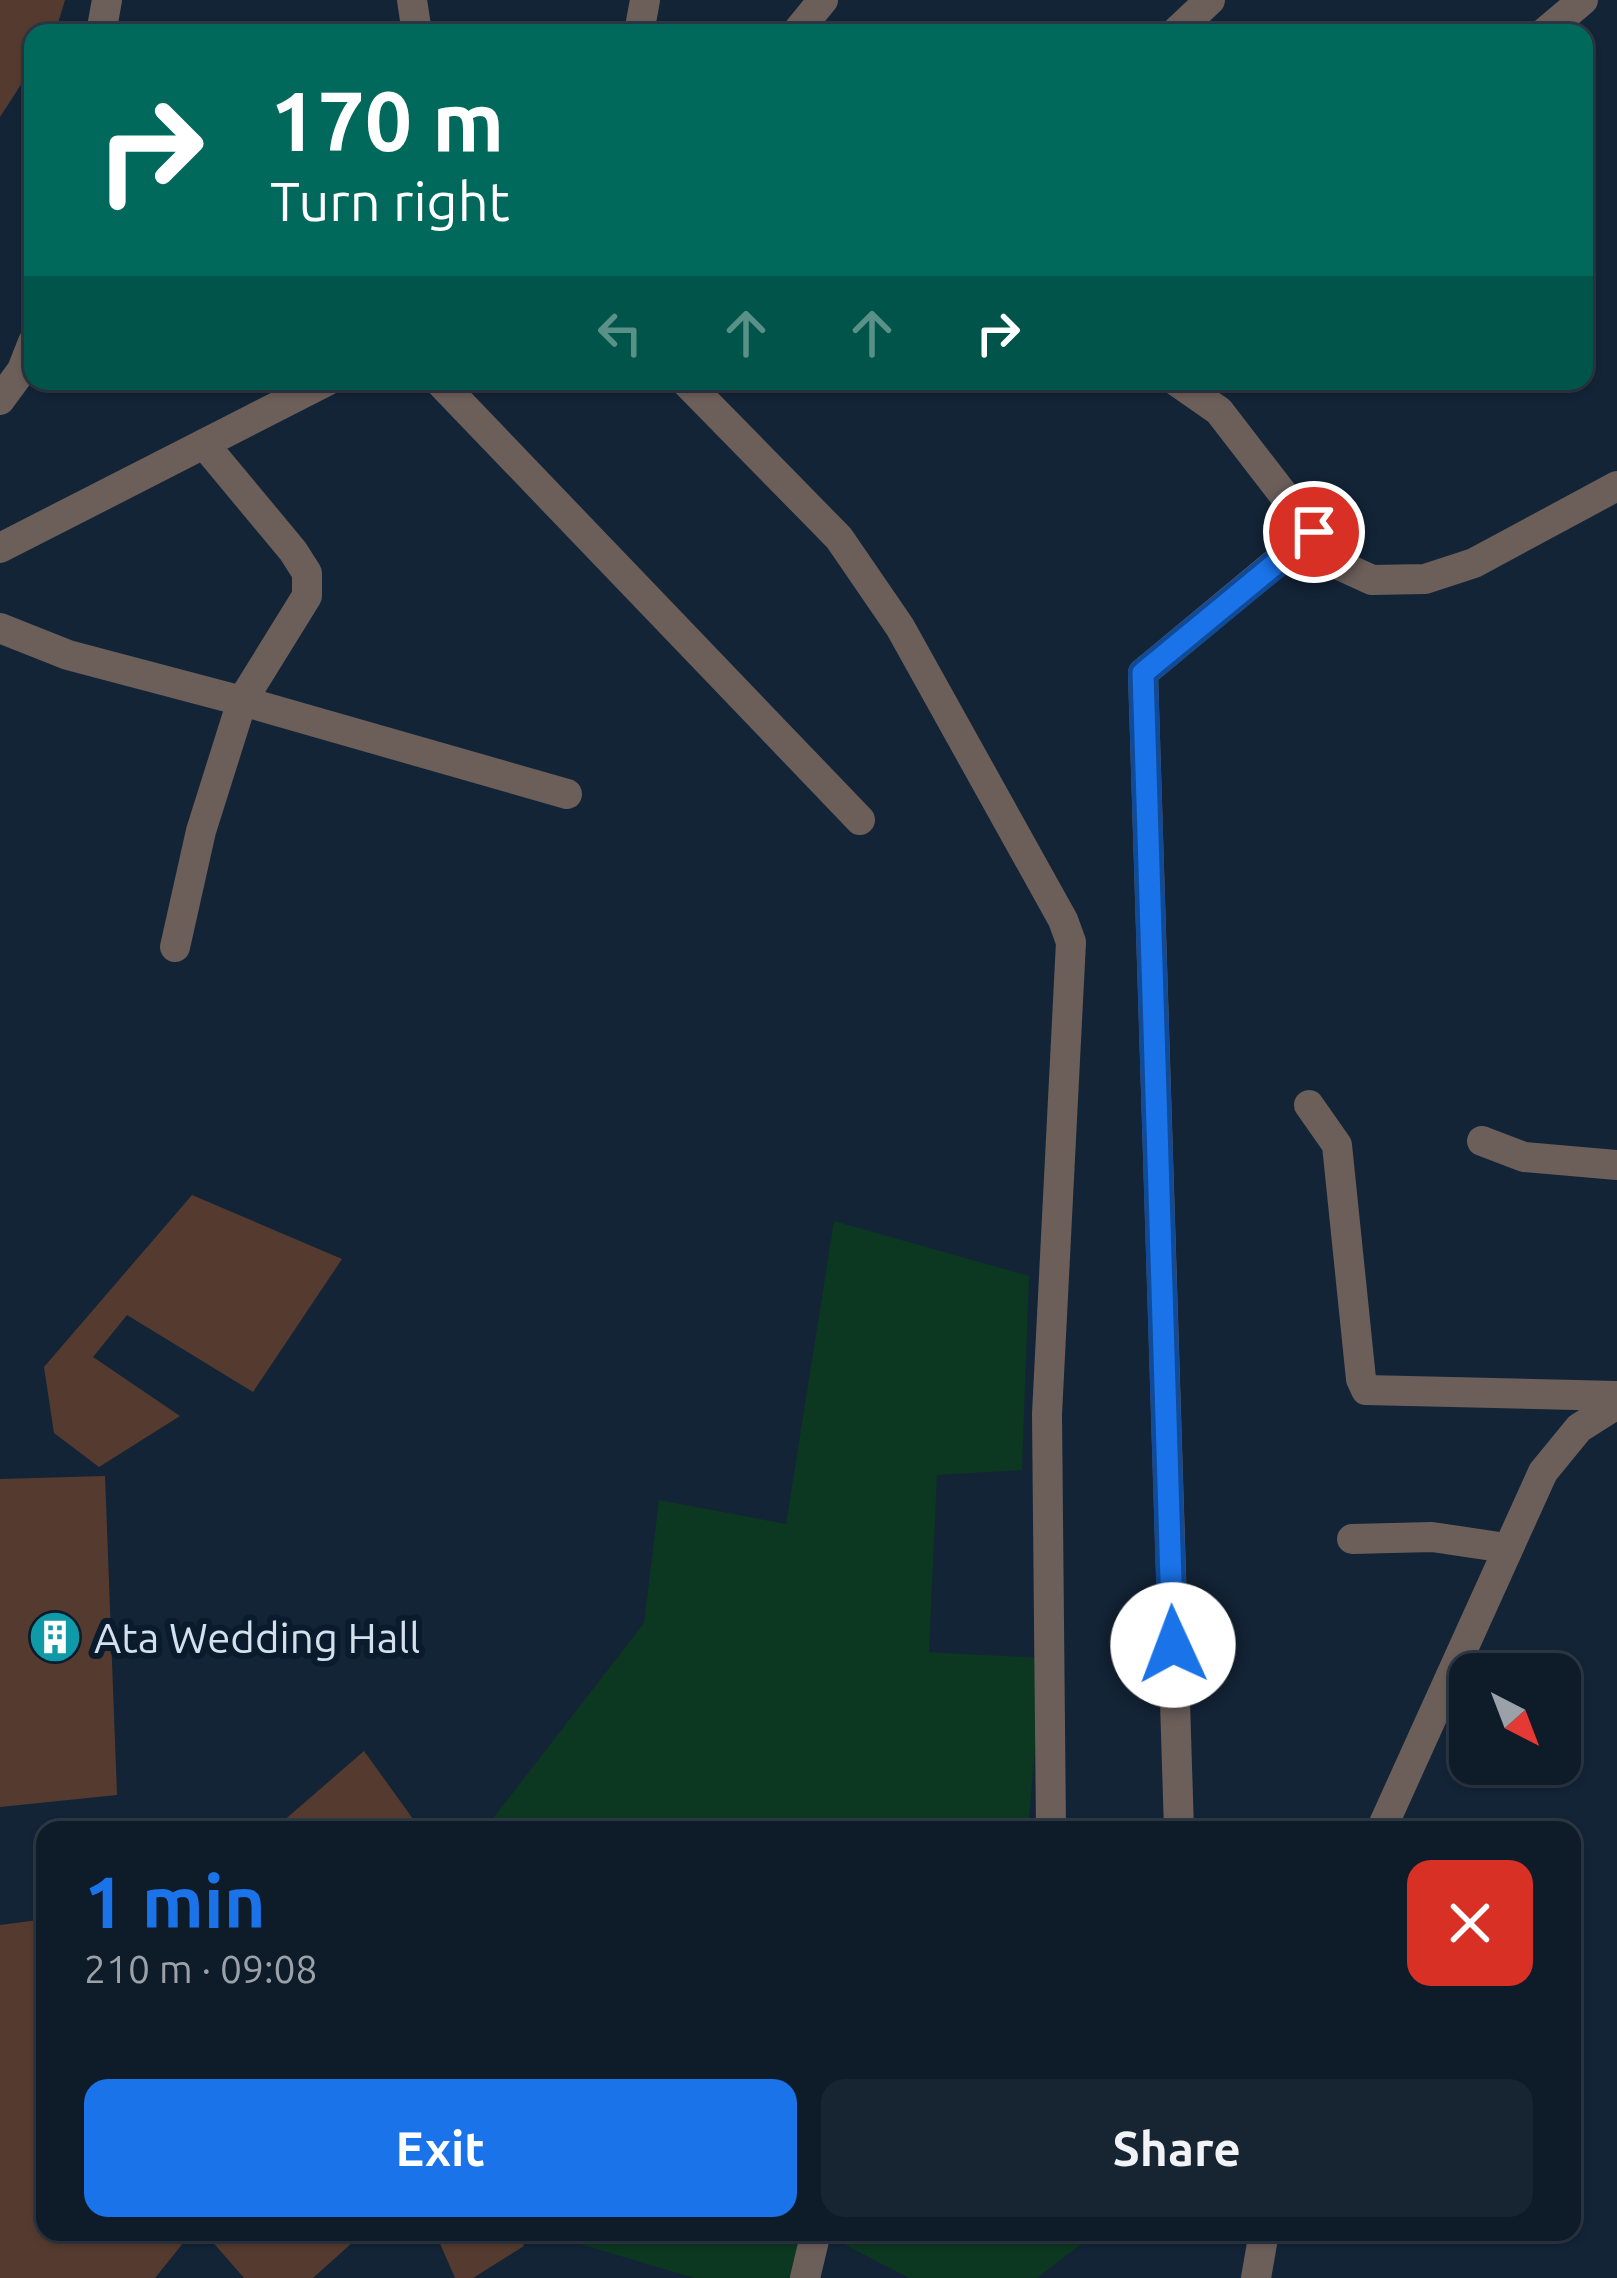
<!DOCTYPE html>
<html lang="en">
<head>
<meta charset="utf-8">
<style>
  body { margin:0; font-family:Ubuntu,sans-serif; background:#172431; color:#f1f3f6; height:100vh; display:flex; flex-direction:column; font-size:45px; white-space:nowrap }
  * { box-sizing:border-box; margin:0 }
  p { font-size:39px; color:#9ba1a8 }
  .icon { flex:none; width:66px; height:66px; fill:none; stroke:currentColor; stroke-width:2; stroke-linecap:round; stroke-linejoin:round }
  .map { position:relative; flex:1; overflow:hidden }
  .panel { position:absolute; left:36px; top:1821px; width:1545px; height:420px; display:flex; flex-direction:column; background:#0e1b29; border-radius:24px; box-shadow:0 3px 9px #0004,0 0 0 3px #2e3946 }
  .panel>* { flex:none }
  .guide { position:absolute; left:24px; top:24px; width:1569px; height:366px; border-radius:24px; box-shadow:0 3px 9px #0004,0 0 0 3px #2e3946; background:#00695c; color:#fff; overflow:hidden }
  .needle { width:78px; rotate:138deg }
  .buttons { position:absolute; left:1449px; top:1653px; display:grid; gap:24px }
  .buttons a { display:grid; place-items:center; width:132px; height:132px; border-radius:24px; background:#0e1b29; box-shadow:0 3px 9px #0004,0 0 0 3px #2e3946; font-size:60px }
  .pin { position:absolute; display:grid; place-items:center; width:102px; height:102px; color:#fff; margin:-51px; border:6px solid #fff; border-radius:50%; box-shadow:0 3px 12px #0007 }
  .me { position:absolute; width:132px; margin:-66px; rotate:358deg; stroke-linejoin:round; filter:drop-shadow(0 0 9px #0008) }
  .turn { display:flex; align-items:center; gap:42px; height:252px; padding:0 48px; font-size:54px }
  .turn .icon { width:156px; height:156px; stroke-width:2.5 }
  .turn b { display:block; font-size:84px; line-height:102px }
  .lanes { display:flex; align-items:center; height:114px; padding:0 48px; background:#0003; justify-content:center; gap:60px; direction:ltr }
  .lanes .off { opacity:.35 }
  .round { display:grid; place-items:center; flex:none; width:126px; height:126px; border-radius:24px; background:#172431 }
  .overview { display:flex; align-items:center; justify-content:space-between; height:204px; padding:0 48px }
  h1 { font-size:72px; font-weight:700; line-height:90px; color:#1a73e8 }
  .button { display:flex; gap:24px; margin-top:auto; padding:24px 48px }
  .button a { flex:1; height:138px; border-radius:24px; background:#1a73e8; color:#fff; font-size:48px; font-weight:700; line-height:138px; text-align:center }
  .button a+a { background:#172431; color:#f1f3f6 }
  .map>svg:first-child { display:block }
</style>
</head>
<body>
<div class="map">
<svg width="1617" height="2278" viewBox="0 0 1617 2278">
  <rect width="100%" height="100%" fill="#132437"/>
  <g fill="#0c3721">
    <polygon points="834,1221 1029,1276 1022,1470 937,1475 929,1652 1043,1658 1028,1830 484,1830 644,1623 659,1500 786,1524"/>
    <polygon points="540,2232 1097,2232 1037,2278 909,2278 826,2235 803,2278 694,2278"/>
  </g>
  <g fill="#553b2f">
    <polygon points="0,0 65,0 55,33 33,33 33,66 0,117"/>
    <polygon points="192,1195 342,1259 253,1392 127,1315 93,1357 180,1416 99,1467 54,1433 44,1367"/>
    <polygon points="105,1476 117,1795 0,1807 0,1479"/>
    <polygon points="364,1751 421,1830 273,1830"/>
    <polygon points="45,1919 45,2232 192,2232 155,2278 0,2278 0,1925"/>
    <polygon points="204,2232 364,2232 313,2278 244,2278"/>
    <polygon points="435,2232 518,2232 524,2246 473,2278 455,2278"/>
  </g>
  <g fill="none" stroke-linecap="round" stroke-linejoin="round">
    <g stroke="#6c5f5a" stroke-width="30">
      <polyline points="412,0 417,33"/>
      <polyline points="101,33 107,0"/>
      <polyline points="639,33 645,0"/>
      <polyline points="796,33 823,0"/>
      <polyline points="1175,33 1210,0"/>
      <polyline points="1544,33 1583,0"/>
      <polyline points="439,381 860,820"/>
      <polyline points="685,381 839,538 900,627 1063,920 1071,942 1047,1414 1051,1830"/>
      <polyline points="1176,381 1219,411 1337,564 1372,580 1425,579 1474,563 1617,486"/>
      <polyline points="0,400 22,370 33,342"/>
      <polyline points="0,548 327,381"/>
      <polyline points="0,628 68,655 242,701 567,794"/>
      <polyline points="175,947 201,831 242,701 307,596 307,573 293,551 204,444"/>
      <polyline points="1309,1105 1337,1145 1361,1379 1366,1390 1617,1396"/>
      <polyline points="1482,1141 1524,1157 1617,1165"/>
      <polyline points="1352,1539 1432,1537 1506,1548"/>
      <polyline points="1179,1830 1143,673 1314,531"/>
      <polyline points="1381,1830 1543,1472 1579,1428 1617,1404"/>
      <polyline points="805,2278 816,2232"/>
      <polyline points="1256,2278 1264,2232"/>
    </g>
  </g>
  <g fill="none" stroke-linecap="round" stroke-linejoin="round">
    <g stroke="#114b97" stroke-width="30">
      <polyline id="route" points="1173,1645 1143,673 1314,532"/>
    </g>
    <use href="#route" stroke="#1a73e8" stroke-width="21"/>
  </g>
  <defs>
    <g id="building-disc" transform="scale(2.7)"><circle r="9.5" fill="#0f9aa8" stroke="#0a1b2d"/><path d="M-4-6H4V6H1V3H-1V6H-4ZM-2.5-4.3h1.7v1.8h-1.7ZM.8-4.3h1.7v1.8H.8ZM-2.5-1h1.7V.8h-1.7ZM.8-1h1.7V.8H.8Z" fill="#fff"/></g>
  </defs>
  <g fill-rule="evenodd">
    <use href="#building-disc" x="55" y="1637"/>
  </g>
  <g text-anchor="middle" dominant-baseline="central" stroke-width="12" stroke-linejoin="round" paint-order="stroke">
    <g font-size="42" fill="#d4e0ec" stroke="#0a1b2d" text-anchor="start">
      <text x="94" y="1637">Ata Wedding Hall</text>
    </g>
  </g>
</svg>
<div class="buttons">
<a><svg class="needle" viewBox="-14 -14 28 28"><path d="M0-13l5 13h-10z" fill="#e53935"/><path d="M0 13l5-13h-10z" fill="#9ba1a8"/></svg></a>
</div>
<div class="pin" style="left:1314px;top:532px;background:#d93025"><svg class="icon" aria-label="arrive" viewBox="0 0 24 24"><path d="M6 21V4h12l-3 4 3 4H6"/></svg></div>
<svg class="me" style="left:1173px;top:1645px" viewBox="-20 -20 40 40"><circle r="19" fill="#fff"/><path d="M0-13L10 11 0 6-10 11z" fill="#1a73e8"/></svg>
<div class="guide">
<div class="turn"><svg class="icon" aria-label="right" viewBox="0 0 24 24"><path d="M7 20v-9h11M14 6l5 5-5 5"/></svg><div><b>170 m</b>Turn right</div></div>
<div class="lanes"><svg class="icon off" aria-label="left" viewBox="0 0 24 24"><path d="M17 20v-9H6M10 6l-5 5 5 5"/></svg><svg class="icon off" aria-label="ahead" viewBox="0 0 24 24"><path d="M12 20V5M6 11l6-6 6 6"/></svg><svg class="icon off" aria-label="ahead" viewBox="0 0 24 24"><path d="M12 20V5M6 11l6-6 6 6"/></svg><svg class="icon" aria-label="right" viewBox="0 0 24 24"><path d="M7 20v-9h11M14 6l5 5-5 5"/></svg></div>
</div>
<section class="panel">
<div class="overview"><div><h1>1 min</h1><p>210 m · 09:08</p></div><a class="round" style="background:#d93025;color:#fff"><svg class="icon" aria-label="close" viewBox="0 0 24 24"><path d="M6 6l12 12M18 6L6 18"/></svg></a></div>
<div class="button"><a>Exit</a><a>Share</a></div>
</section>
</div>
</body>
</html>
